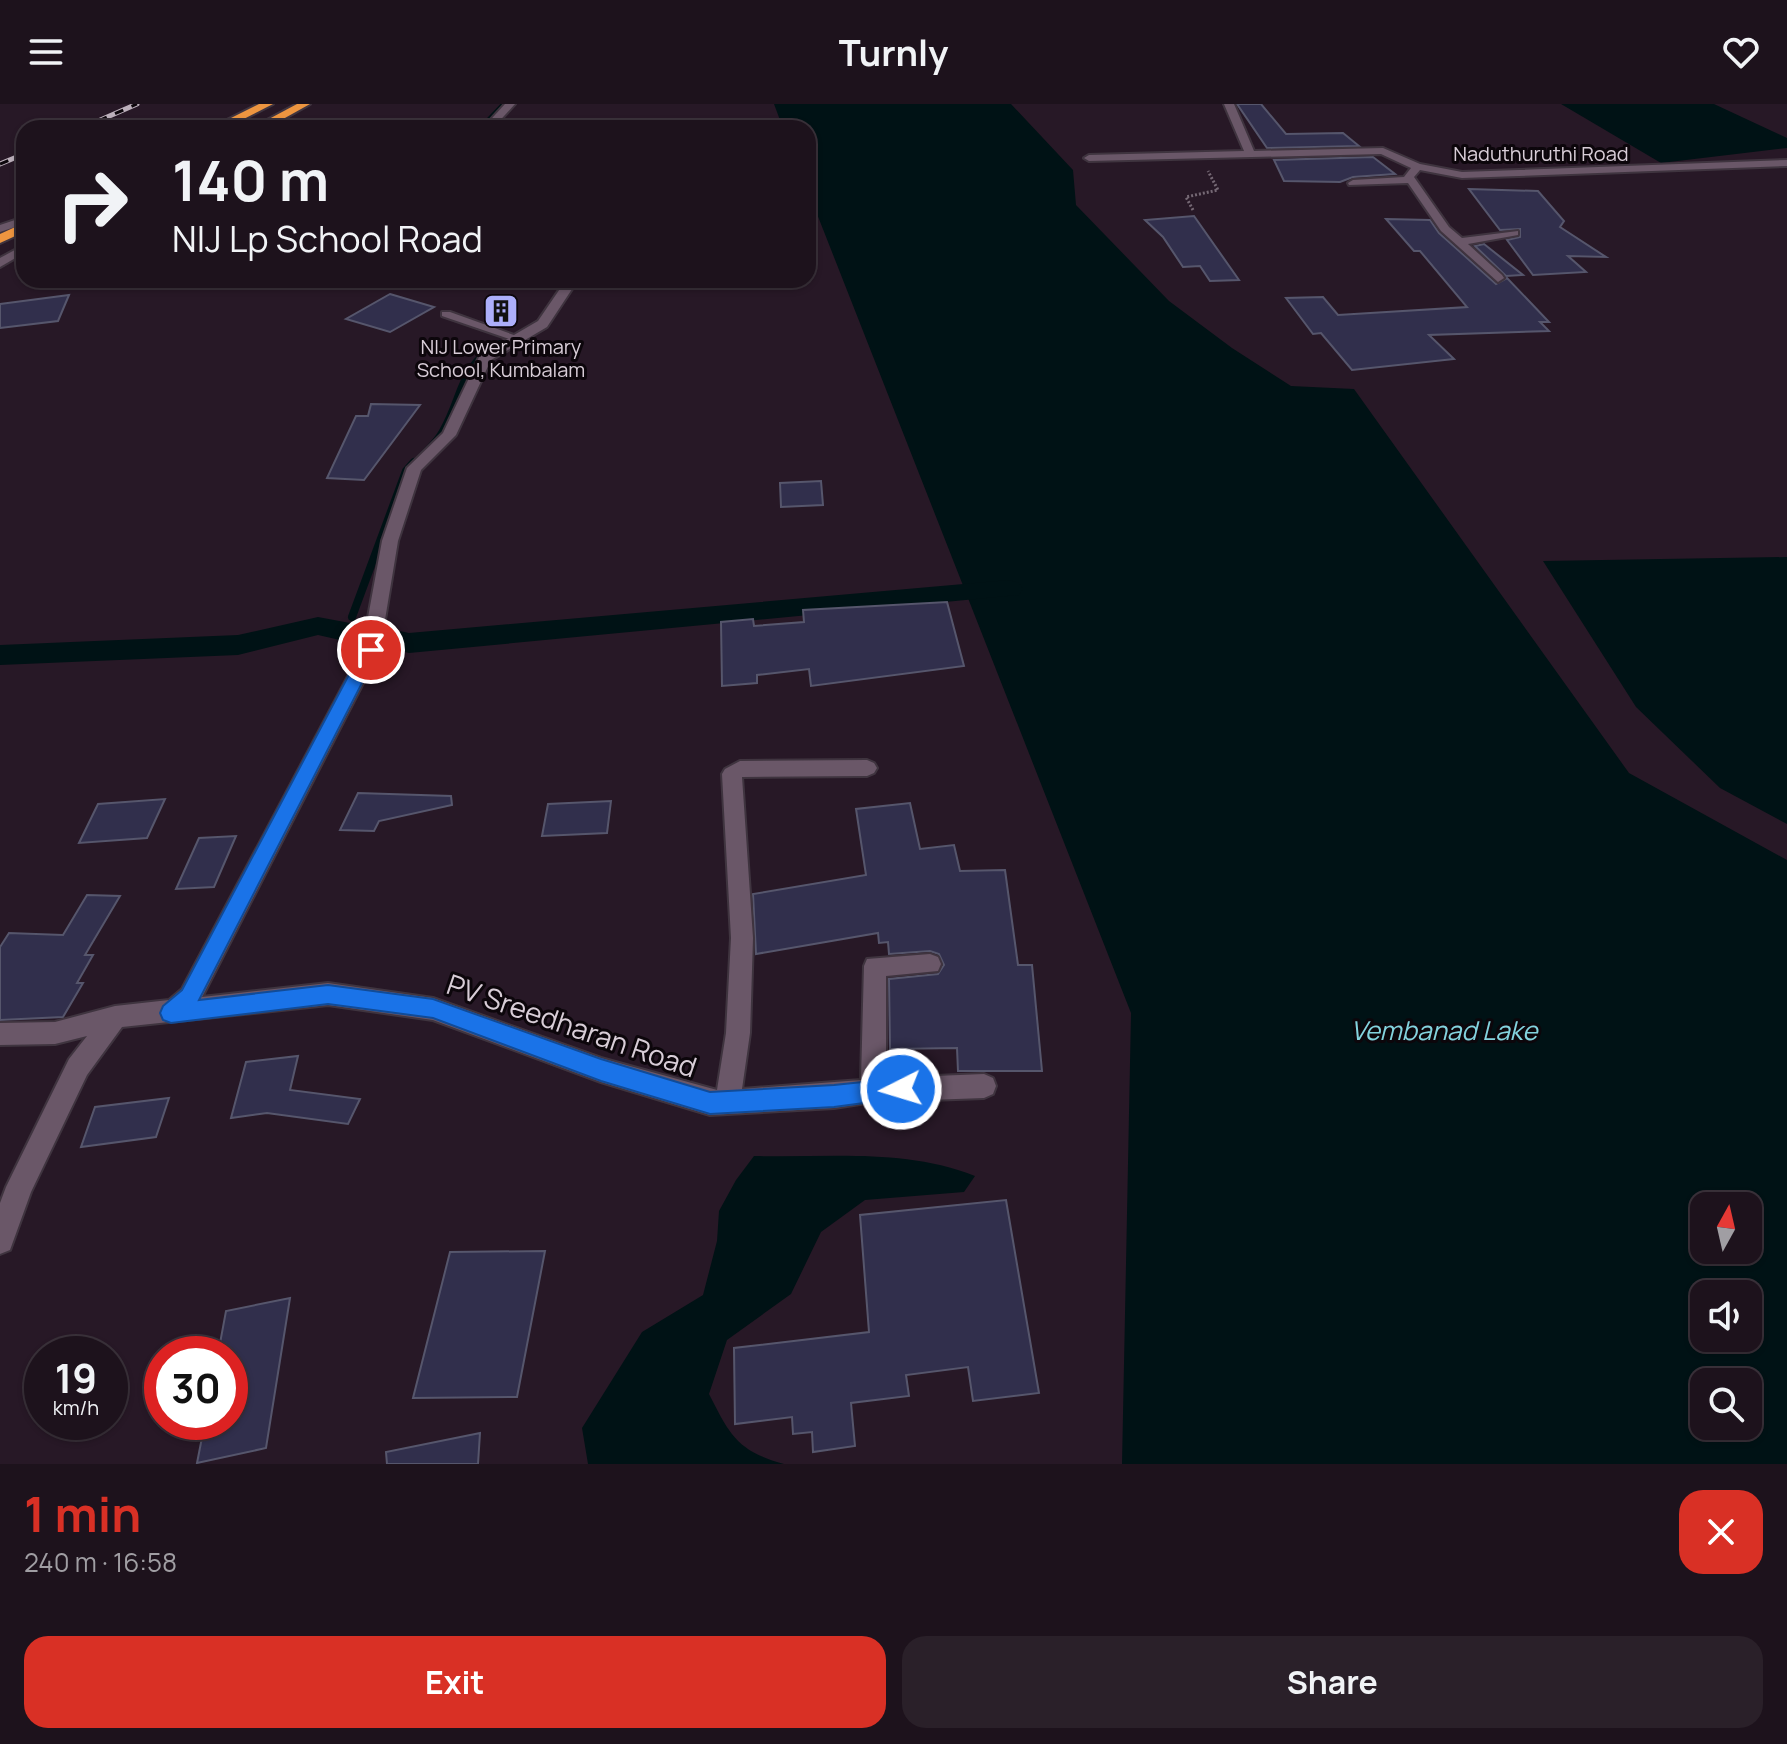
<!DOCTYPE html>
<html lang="en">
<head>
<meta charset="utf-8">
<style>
  body { margin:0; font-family:Manrope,sans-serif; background:#2a2029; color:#f1f3f6; height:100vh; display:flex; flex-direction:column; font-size:30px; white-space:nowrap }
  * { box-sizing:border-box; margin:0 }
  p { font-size:26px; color:#a09ea3 }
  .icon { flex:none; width:44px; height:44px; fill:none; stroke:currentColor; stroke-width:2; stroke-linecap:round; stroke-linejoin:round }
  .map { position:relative; height:1360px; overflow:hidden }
  .drawer { display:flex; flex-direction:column; background:#1d121c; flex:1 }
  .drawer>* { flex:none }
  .top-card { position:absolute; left:16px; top:16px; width:800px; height:168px; border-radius:24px; box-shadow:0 2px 6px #0004,0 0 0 2px #3b323b; background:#1d121c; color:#f1f3f6; overflow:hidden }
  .needle { width:52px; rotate:8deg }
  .buttons { position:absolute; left:1690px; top:1088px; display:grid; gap:16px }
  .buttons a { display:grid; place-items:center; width:72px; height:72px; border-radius:16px; background:#1d121c; box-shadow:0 2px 6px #0004,0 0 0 2px #3b323b; font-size:40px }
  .speed { position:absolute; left:24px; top:1232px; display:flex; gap:16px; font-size:40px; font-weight:700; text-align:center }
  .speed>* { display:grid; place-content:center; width:104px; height:104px; border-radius:50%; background:#1d121c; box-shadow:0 2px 6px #0004,0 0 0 2px #3b323b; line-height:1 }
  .speed small { font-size:20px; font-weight:400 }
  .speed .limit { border:12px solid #d22; background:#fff; color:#111 }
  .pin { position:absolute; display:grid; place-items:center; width:68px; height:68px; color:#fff; margin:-34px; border:4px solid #fff; border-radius:50%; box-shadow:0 2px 8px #0007 }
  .me { position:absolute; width:88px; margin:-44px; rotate:265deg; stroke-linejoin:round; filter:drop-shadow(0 0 6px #0008) }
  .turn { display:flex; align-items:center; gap:28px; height:168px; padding:0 24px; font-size:36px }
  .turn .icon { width:104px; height:104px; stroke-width:2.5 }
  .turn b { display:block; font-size:56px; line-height:68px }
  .round { display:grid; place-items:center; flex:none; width:84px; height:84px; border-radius:24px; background:#2a2029 }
  .head { display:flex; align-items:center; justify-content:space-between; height:136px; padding:0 24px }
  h1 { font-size:48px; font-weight:700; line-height:60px; color:#d93025 }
  .button { display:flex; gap:16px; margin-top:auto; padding:16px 24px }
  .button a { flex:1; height:92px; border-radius:24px; background:#d93025; color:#fff; font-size:32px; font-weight:700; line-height:92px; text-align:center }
  .button a+a { background:#2a2029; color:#f1f3f6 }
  header { display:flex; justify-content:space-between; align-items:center; height:104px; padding:0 24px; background:#1d121c; font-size:36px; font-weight:700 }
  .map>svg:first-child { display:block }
</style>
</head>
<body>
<header><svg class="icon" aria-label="menu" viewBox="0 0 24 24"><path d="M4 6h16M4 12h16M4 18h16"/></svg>Turnly<svg class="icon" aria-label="heart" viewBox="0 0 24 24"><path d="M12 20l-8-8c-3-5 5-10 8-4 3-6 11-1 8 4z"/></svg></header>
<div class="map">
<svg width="1787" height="1360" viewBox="0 0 1787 1360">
  <rect width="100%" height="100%" fill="#271826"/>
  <g fill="#001215" fill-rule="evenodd">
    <path d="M774,0H1011L1073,66L1076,101L1169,197L1232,244L1291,282L1354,285L1629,669L1787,756V1360H1122L1131,909L808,87V24H783ZM1704,1102H1748V1146H1704ZM1704,1190H1748V1234H1704ZM1704,1278H1748V1322H1704Z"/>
    <polygon points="1561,0 1714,0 1787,34 1787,44 1661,59"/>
    <polygon points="1787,453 1787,720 1720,684 1636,603 1543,457"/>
    <path d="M754,1052C831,1054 903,1044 975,1072L964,1088L865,1096L821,1128L791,1190L727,1236L709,1290C730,1331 737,1347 784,1360H588L582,1324L642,1228L703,1191L717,1137L719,1107L736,1076Z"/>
  </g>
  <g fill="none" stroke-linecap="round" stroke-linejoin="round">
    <polyline stroke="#001215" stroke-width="5" points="481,24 504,0"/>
    <path stroke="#001215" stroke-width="6" d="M413,360C422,350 436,339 442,327C463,291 458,261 500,239"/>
    <polyline stroke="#001215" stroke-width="8" points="352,513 406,367 414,358"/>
    <g fill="#001215" fill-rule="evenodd">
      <polygon points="1009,476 1019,479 1023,485 1019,491 409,549 381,542 377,535 381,528 391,525 409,529"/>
      <polygon points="318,513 350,519 354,526 350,533 340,536 318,531 238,551 0,561 0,541 238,531"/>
    </g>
  </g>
  <g fill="#312f4c" stroke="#56566c" stroke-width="2">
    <polygon points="1237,0 1261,0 1286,30 1343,29 1359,42 1267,44"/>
    <polygon points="1373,53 1395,70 1353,73 1340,78 1284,77 1274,56"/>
    <polygon points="1469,85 1538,87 1564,117 1560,123 1606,153 1568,152 1586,168 1533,171 1507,136 1520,133 1520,125 1500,126"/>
    <polygon points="1194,112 1239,176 1210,177 1200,162 1183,163 1163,133 1145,116"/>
    <polygon points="1386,115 1430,116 1439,129 1496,180 1507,174 1549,218 1540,218 1549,227 1429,231 1454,255 1352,266 1321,229 1313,230 1286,194 1323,193 1338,211 1467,203 1420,147 1414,147"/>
    <polygon points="1484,140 1523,171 1506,172 1475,142"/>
    <polygon points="390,190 434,203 390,228 346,215"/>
    <polygon points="69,191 58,217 0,224 0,200"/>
    <polygon points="371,300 420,301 364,376 327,374 356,312 368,312"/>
    <polygon points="821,377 823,401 781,403 780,379"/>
    <polygon points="947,498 964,562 811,582 809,565 757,571 757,579 722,582 721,518 753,515 754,522 804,518 803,506"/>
    <polygon points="358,689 451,692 452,701 379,717 374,727 340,726"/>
    <polygon points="165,695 147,734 79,739 98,700"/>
    <polygon points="611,697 607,729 542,732 548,700"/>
    <polygon points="910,699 920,745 954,741 960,767 1005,766 1018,861 1032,861 1042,967 958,967 957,944 890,945 889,875 938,870 944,861 939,850 930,847 889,850 888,838 879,839 878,829 756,850 753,790 866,771 856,705"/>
    <polygon points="236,732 214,783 176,785 199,734"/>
    <polygon points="87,791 120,792 85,851 93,851 77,879 83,879 63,913 0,916 0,843 9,829 63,831"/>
    <polygon points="298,952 290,986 360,995 348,1020 267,1009 231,1014 246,958"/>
    <polygon points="169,994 156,1033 81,1043 95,1003"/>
    <polygon points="1006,1096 1039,1289 973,1297 968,1263 906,1271 909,1292 851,1299 855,1342 813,1348 812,1328 793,1330 792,1313 735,1320 734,1244 869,1228 860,1111"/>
    <polygon points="545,1147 517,1293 413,1294 450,1148"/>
    <polygon points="290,1194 266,1344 197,1359 205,1318 230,1318 230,1250 218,1250 226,1207"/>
    <polygon points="480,1329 478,1360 387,1360 386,1348"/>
  </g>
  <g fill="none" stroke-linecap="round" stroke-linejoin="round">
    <g stroke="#3f343f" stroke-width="4">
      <polygon id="lane" points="442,208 450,208 525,235 515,237 442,212"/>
    </g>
    <g stroke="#3f343f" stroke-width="4">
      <g id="street">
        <polygon points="505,0 515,0 493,24 483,24"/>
        <polygon points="1224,0 1234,0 1254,47 1383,44 1420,60 1462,68 1787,56 1787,62 1462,74 1420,66 1414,73 1449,123 1462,134 1518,127 1518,131 1468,140 1502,171 1504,174 1498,178 1441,127 1408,79 1349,81 1348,79 1353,76 1404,73 1411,64 1381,50 1089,57 1084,54 1089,51 1244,47"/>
        <polygon points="24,113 24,120 0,128 0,121"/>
        <polygon points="24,141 24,149 0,163 0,154"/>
        <polygon points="566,176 578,176 547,223 491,256 456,331 421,366 398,437 380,546 202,893 328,879 433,894 601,954 717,986 726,929 731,834 722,670 725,665 740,657 867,656 874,659 877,664 874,669 867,672 742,673 753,834 750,929 742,985 861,976 864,862 867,855 930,850 938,853 941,860 938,867 886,872 886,974 984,970 993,974 996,982 993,990 984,994 873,998 834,1004 710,1011 601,978 433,916 328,901 122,923 87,971 31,1088 10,1146 0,1150 0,1099 6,1083 69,955 87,932 55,940 0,941 0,919 55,918 115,902 169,896 182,885 362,546 382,437 407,364 443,329 480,251 538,217"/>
      </g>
    </g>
    <g stroke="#3f343f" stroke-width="4">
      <g id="highway">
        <polygon points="259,0 273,0 226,24 211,24"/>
        <polygon points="297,0 310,0 267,24 252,24"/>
        <polygon points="24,119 24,128 0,139 0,130"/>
      </g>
    </g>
    <polyline stroke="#756874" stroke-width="3" stroke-dasharray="2 2" stroke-linecap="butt" points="1193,106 1186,93 1218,86 1208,67"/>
    <use href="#lane" fill="#6a5768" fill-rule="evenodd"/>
    <use href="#street" fill="#6a5768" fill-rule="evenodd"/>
    <use href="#highway" fill="#ed9540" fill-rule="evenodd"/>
    <g stroke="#bcb0bb" stroke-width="5">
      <g id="rail">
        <polyline points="82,24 137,0"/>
        <polyline points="0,60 24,50"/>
      </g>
    </g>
    <use href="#rail" stroke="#0c060b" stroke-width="3" stroke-dasharray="9" stroke-linecap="butt"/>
  </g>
  <polygon fill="#1a73e8" stroke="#114b97" stroke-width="2" points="371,541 379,546 199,896 328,881 433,895 601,955 710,988 834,981 901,974 909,977 912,985 909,993 834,1003 710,1010 601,977 433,914 328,900 171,919 163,916 160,909 163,902 182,886 362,546"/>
  <defs>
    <g id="building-square" transform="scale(1.8)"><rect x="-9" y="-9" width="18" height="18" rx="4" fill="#adaffb" stroke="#0c060b"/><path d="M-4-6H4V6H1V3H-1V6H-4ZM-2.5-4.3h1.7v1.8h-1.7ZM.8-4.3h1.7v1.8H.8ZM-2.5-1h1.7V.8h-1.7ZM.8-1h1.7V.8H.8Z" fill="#111"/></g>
  </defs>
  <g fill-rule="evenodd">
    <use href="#building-square" x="501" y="207"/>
  </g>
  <g text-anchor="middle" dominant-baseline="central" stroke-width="6" stroke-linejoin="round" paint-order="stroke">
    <g font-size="20" fill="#d8cdd7" stroke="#0c060b">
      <text x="1541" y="49">Naduthuruthi Road</text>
    </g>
    <g font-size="20" fill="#d8cdd7" stroke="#0c060b">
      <text x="501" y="242">NIJ Lower Primary<tspan x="501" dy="23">School, Kumbalam</tspan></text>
    </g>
    <g font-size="26" font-style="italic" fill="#83d3de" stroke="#0c060b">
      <text x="1444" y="926">Vembanad Lake</text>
    </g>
    <g font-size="28" fill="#d8cdd7" stroke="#0c060b">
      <text transform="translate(572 921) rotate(19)">PV Sreedharan Road</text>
    </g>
  </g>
</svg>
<div class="buttons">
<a><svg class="needle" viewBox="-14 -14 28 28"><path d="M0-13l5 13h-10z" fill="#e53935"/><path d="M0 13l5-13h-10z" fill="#a09ea3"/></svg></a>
<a><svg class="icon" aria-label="sound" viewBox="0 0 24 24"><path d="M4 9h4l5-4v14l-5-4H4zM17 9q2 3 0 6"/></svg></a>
<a><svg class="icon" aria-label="search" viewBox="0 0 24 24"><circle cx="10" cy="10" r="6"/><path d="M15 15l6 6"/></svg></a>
</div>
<div class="speed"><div>19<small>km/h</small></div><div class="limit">30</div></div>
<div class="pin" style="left:371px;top:546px;background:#d93025"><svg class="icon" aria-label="arrive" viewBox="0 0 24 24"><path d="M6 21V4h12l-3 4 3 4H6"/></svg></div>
<svg class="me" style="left:901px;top:985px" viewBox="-20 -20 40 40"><circle r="17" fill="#1a73e8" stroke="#fff" stroke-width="3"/><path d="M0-11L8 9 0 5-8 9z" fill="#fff"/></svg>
<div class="top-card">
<div class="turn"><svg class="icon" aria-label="right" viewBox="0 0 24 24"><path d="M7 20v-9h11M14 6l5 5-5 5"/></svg><div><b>140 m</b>NIJ Lp School Road</div></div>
</div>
</div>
<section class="drawer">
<div class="head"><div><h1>1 min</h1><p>240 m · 16:58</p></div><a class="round" style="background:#d93025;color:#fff"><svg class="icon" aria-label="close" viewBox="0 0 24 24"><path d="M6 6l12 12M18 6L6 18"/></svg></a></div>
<div class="button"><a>Exit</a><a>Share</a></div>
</section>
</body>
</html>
